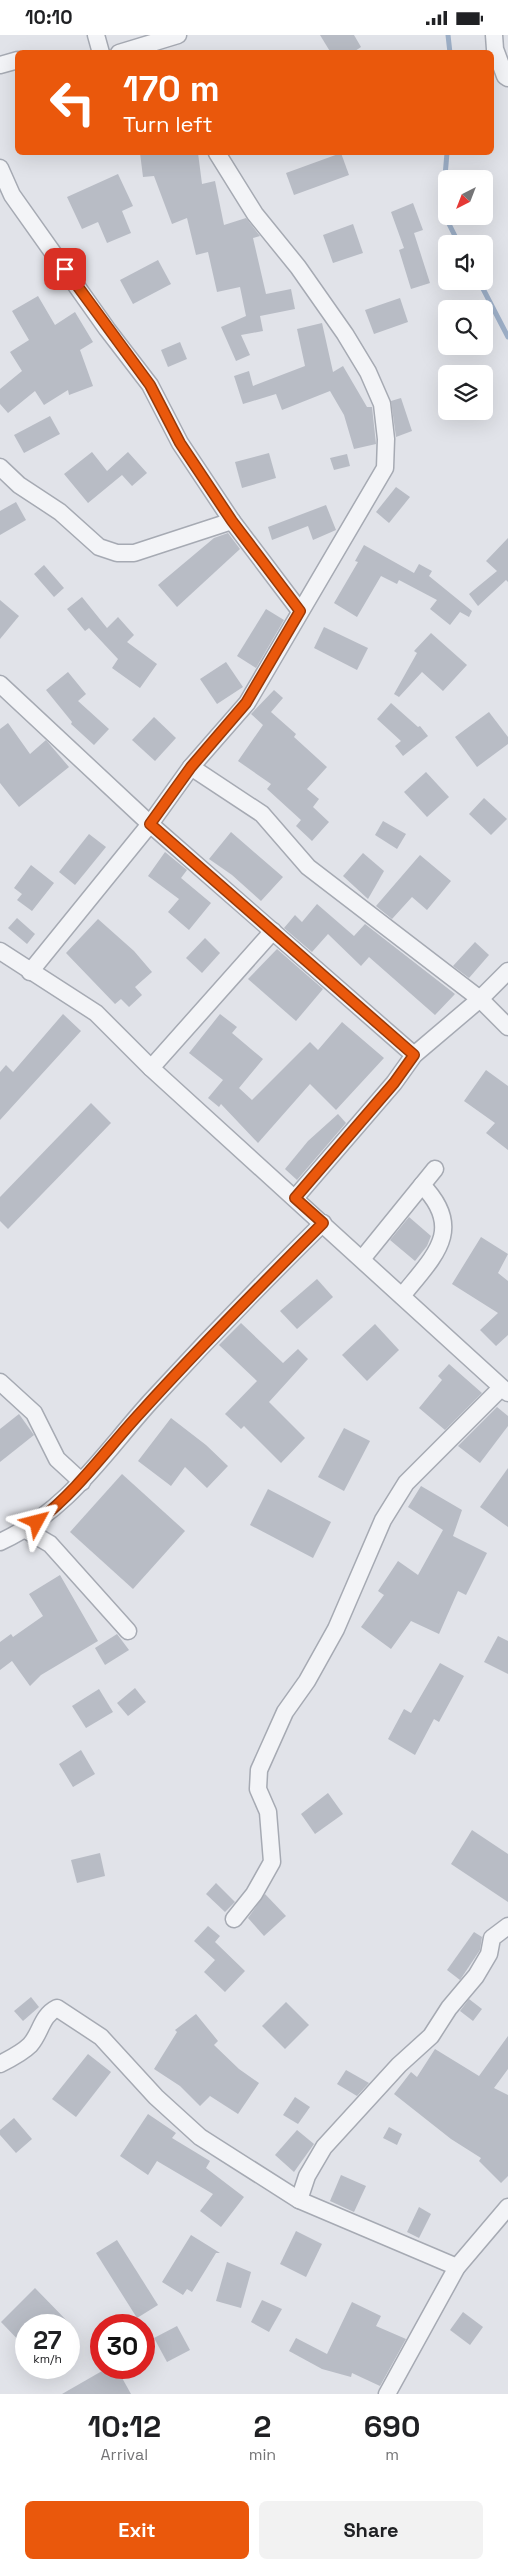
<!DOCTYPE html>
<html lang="en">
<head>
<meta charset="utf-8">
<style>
  body { margin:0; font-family:"Space Grotesk",sans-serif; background:#f2f2f2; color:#202124; height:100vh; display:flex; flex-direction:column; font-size:19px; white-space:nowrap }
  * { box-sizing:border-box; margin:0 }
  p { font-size:16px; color:#757577 }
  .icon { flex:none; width:28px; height:28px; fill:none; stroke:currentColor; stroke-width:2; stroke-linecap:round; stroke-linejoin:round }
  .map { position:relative; height:2359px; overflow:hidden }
  .sheet { display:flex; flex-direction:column; background:#fff; flex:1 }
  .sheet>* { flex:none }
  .banner { position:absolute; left:15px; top:15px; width:479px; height:105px; border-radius:8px; box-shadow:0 5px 20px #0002; background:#ea580c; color:#fff; overflow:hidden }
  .needle { width:32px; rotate:222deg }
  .fabs { position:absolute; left:438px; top:135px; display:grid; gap:10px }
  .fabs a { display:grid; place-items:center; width:55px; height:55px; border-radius:8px; background:#fff; box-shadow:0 5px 20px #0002; font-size:25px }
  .speed { position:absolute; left:15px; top:2279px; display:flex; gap:10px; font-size:25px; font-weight:700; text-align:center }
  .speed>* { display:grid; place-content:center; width:65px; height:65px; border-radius:50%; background:#fff; box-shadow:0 5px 20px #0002; line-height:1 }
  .speed small { font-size:12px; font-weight:400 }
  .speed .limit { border:8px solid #d22; background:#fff; color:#111 }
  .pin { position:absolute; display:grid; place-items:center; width:42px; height:42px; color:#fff; margin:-21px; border-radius:10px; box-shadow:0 2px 8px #0006 }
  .me { position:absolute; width:55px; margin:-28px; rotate:52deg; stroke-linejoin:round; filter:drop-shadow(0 0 4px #0008) }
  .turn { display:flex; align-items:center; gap:18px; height:105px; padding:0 25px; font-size:22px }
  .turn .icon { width:65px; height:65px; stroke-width:2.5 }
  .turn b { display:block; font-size:35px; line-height:42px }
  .eta { display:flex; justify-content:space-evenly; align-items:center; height:85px; text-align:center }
  .eta b { font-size:30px; font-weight:700; line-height:35px }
  .primary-button { display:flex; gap:10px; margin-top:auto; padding:10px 25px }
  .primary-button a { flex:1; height:58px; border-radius:8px; background:#ea580c; color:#fff; font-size:20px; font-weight:700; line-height:58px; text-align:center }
  .primary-button a+a { background:#f2f2f2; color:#202124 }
  .status { display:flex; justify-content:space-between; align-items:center; height:35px; padding:0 25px; background:#fff; direction:ltr }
  .status svg { height:14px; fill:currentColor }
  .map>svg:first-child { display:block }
</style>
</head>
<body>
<div class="status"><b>10:10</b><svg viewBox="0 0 49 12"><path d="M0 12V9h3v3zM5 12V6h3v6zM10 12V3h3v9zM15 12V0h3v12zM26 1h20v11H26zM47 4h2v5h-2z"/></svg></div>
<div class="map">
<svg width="508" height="2359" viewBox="0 0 508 2359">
  <rect width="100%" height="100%" fill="#e1e3e9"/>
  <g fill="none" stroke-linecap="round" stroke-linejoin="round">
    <g stroke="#9dafc7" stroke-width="5">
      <polyline points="448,0 450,18"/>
      <polyline points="447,118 442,175 459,209"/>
      <polyline points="479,246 508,302"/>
    </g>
  </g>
  <g fill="#b8bcc5">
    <polygon points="320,0 354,0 361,12 352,18 331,18"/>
    <polygon points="140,118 198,118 202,149 215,146 224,190 246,183 260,201 253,203 266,259 291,254 295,274 260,281 263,296 241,300 250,320 236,326 221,292 246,281 240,252 217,257 208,217 196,220 187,183 172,189 154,141 143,142"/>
    <polygon points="341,118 349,140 294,160 286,138"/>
    <polygon points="118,139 133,171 122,176 131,198 107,208 98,187 82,194 67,162"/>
    <polygon points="413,168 423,195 414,198 430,248 411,254 399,215 404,213 391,177"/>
    <polygon points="353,189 363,218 333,228 323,200"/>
    <polygon points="158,225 171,249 133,269 120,245"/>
    <polygon points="38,261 55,290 75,277 93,307 80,315 93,351 69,360 68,355 44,370 35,356 8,378 0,369 0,354 22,336 10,317 29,305 12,276"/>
    <polygon points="400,263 408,287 374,299 365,275"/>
    <polygon points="322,288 333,337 343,331 367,372 372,372 376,409 354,414 344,380 330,356 282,375 276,359 243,369 234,341 249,336 253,351 305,331 297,294"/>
    <polygon points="180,307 187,324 168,332 161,315"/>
    <polygon points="401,363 412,396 396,402 391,366"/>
    <polygon points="50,381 60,399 24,418 14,400"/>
    <polygon points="92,417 107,436 128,417 147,438 132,451 122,440 88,468 64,439"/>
    <polygon points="269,418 276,443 242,453 235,427"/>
    <polygon points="347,419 350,431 334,435 330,423"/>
    <polygon points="396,452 410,462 389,488 376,477"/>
    <polygon points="16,467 26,485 0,500 0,476"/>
    <polygon points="326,470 336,495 313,505 308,491 272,505 268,492"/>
    <polygon points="228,498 240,514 177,572 158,550 214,503"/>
    <polygon points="508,503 508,547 506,545 478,571 469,559 497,536 486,526"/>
    <polygon points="364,510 414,538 419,529 432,536 429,541 472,576 469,582 460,577 450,590 430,574 437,565 399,545 397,549 381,541 357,582 334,568 358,527 355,526"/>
    <polygon points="44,530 64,553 54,562 34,539"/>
    <polygon points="82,562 107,593 118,582 134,600 127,607 157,629 140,653 112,633 118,624 89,593 85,596 67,574"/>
    <polygon points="0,565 19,581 0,604"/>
    <polygon points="266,574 284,585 256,633 237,621"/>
    <polygon points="324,592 368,613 357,635 314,613"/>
    <polygon points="431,598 467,630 443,656 422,637 399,662 394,659 417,618 414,616"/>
    <polygon points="226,627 243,652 217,669 200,644"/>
    <polygon points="68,637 86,659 78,666 109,694 94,710 71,689 72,687 46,655"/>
    <polygon points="274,655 283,663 271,677 296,699 294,702 327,732 307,754 319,764 313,772 329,787 312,806 296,791 301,785 267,754 271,749 238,726 263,690 251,679"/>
    <polygon points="391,668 418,692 420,691 428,701 403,721 395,711 401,706 377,684"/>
    <polygon points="489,677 508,702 508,709 477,732 455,702"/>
    <polygon points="154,682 176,703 155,726 132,705"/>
    <polygon points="8,688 30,719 46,705 69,732 19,772 0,748 0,694"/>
    <polygon points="426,737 449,762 427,782 404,757"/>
    <polygon points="484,763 507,784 491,800 469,779"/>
    <polygon points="383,786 406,799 397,814 375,800"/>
    <polygon points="231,797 283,842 261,866 232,840 209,824"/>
    <polygon points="89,799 106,812 75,850 59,837"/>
    <polygon points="165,817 187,835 181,843 211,868 189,895 168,877 179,864 148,841"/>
    <polygon points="363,818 384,836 368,864 343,841"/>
    <polygon points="420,820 451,846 427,875 412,862 392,884 376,871"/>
    <polygon points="31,830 54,848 32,876 17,865 22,859 14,853"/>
    <polygon points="317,869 354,901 365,889 455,959 435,980 369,922 361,931 328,899 312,917 284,893 295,880 302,887"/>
    <polygon points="17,883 35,899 27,909 8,893"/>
    <polygon points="98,884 134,916 152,937 135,952 142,960 129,972 121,964 115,969 66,918"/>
    <polygon points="205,903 220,918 202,938 186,923"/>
    <polygon points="475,907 489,920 469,943 453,931"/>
    <polygon points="277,914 323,954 296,986 248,944"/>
    <polygon points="63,979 81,996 0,1085 0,1037 6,1030 13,1037"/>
    <polygon points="220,979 237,992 232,998 263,1024 239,1053 252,1065 310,1007 318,1015 342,987 384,1023 336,1075 310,1049 258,1108 221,1069 219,1072 208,1063 223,1045 189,1018"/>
    <polygon points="486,1035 508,1051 508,1115 486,1098 495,1088 464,1066"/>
    <polygon points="91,1068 111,1088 8,1194 0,1186 0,1162"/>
    <polygon points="338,1079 346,1088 297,1145 285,1134 308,1106"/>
    <polygon points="409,1182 431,1201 427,1211 415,1226 390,1205"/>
    <polygon points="481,1202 508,1219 498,1238 508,1246 508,1300 496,1311 480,1295 498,1278 452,1249"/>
    <polygon points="317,1244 333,1262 297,1294 280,1276"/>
    <polygon points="241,1288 283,1328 298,1314 308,1324 269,1367 305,1403 281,1428 244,1391 241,1394 225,1379 257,1346 219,1310"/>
    <polygon points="375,1289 399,1315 367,1346 342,1320"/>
    <polygon points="449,1329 482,1358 445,1395 419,1373 442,1345 438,1341"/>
    <polygon points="497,1372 508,1381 508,1391 480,1428 458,1411"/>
    <polygon points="19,1379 34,1400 0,1427 0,1394"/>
    <polygon points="171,1383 206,1410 228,1431 207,1453 185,1432 171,1451 138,1426"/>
    <polygon points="344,1393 370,1406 344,1456 318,1442"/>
    <polygon points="508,1433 508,1492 480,1472"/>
    <polygon points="122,1439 185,1496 133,1554 70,1497"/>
    <polygon points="421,1451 462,1475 453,1501 487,1518 466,1560 458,1556 439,1599 411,1586 391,1614 361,1592 384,1560 378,1556 398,1526 418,1540 443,1495 408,1472"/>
    <polygon points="268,1454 331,1487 313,1523 250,1490"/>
    <polygon points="60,1540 98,1606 41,1640 30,1651 12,1626 0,1635 0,1607 11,1599 13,1602 43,1581 29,1559"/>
    <polygon points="117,1599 129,1615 105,1630 95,1613"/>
    <polygon points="498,1601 508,1606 508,1639 484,1627"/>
    <polygon points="440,1628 464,1641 439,1687 434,1684 415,1720 388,1704 404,1674 411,1678"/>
    <polygon points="135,1653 146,1667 128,1681 117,1668"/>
    <polygon points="99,1654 113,1677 86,1693 72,1671"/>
    <polygon points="81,1715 95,1739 73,1752 59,1729"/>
    <polygon points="328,1758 343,1779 315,1799 301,1779"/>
    <polygon points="472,1795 508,1819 508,1867 451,1829"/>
    <polygon points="100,1818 105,1841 77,1848 71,1825"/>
    <polygon points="216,1848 235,1867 225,1877 206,1859"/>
    <polygon points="265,1859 286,1881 264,1901 248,1883"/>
    <polygon points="208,1891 220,1901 215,1907 245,1936 225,1957 204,1937 215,1925 194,1906"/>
    <polygon points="474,1897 482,1902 480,1915 460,1945 447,1935"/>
    <polygon points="31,1962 39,1972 23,1986 14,1976"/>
    <polygon points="469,1964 482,1974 473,1986 460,1976"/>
    <polygon points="286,1967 309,1990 285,2014 262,1991"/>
    <polygon points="196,1979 218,2006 214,2010 239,2034 259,2048 238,2079 210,2061 200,2071 180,2051 154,2034 177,1997 175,1995"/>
    <polygon points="508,2001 508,2034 494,2053 508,2060 508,2141 501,2148 479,2126 481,2123 451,2104 394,2059 411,2037 417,2042 435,2014 479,2041"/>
    <polygon points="88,2019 111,2037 76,2082 52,2064"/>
    <polygon points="346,2035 369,2048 357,2061 337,2049"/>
    <polygon points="295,2062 310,2072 298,2089 283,2080"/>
    <polygon points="148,2079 176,2098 172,2103 210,2126 206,2133 244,2162 221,2192 200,2176 213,2159 157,2126 148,2140 120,2121"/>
    <polygon points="14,2083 32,2104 16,2118 0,2100 0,2095"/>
    <polygon points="389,2092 402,2099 397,2110 383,2103"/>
    <polygon points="297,2095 314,2109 294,2137 275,2120"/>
    <polygon points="341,2140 366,2151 354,2177 330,2166"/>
    <polygon points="419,2172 431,2179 419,2203 407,2197"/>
    <polygon points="296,2196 322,2209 306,2242 280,2229"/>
    <polygon points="191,2200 220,2218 216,2218 192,2257 187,2254 183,2260 162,2247"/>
    <polygon points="117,2205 158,2270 137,2283 96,2218"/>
    <polygon points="227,2227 251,2237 241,2273 216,2266"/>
    <polygon points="35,2253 71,2290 26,2290 26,2313 1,2287"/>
    <polygon points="262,2265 282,2274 269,2297 251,2287"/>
    <polygon points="352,2267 381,2281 376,2291 406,2304 380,2351 352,2338 351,2342 322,2334 289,2316 296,2303 327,2319"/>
    <polygon points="463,2277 483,2292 470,2310 450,2295"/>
    <polygon points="177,2291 190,2315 167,2327 154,2303"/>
    <polygon points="109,2332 116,2332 131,2359 62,2359"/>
  </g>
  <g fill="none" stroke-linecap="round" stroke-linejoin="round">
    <g stroke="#a6aab3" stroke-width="19">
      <g id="street">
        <polyline points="96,0 101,18"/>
        <polyline points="494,0 495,14 505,41 508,43"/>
        <polyline points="119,18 178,0"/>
        <polyline points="0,30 18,25"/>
        <polyline points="0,133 12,160 107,294 150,350 180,408 232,486 300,576"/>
        <polyline points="0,432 19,450 60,477 99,512 117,518 134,518 232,486"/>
        <polyline points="0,649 150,789 414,1020"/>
        <polyline points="191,732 262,779 308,832 480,964 508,992"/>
        <polyline points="0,916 96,978 151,1033 508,1358"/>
        <polyline points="30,937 150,789 191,732 247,668 385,433 386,404 382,369 368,337 345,299 298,232 255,179 217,118"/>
        <polyline points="151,1033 273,896"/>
        <polyline points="295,1163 394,1048 414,1020 480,964 508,936"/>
        <polyline points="362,1224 435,1134"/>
        <path d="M402,1261C433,1222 466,1195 422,1150"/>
        <polyline points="0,1347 34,1378 57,1424 82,1447"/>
        <polyline points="26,1495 50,1509 128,1596"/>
        <path d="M0,1507C68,1476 103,1419 151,1366C207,1305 264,1246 323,1188"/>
        <polyline points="234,1884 254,1859 272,1827 268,1777 258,1754 259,1735 285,1677 307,1646 336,1594 383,1485 406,1448 501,1353"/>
        <path d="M0,2029C10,2024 22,2018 30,2010C41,1998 41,1981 57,1973L101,2002L156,2062L200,2102L299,2165L457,2232"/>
        <polyline points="299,2165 307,2141 324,2112 399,2030 431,2001 449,1973 476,1941 489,1919 492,1903 508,1891"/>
        <polyline points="387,2359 457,2232 508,2172"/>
      </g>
    </g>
    <use href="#street" stroke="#f3f4f7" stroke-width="16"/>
  </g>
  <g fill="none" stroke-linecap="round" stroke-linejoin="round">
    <g stroke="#983908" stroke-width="12">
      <path id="route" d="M37,1487C79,1454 105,1416 141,1377C200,1312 261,1250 323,1188L295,1163L394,1048L414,1020L150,789L191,732L246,668L300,576L232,486L180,408L150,350L65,234"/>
    </g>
    <use href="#route" stroke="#ea580c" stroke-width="9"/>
  </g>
</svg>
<div class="fabs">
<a><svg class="needle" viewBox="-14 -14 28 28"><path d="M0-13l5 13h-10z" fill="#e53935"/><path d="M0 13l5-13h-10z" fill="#757577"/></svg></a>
<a><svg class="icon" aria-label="sound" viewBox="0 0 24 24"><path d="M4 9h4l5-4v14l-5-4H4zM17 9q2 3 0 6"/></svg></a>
<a><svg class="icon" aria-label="search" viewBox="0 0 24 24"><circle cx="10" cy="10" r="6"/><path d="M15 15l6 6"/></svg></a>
<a><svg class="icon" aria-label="layers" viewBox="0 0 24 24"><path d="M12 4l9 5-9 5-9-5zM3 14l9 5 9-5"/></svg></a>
</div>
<div class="speed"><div>27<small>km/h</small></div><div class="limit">30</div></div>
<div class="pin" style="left:65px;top:234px;background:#d93025"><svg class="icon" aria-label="arrive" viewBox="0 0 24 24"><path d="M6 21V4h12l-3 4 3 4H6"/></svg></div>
<svg class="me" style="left:37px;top:1487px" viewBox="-20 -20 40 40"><path d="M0-17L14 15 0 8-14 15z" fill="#ea580c" stroke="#fff" stroke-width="4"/></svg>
<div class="banner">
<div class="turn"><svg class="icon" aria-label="left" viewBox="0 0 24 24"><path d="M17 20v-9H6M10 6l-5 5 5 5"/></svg><div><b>170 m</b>Turn left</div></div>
</div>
</div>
<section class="sheet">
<div class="eta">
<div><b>10:12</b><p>Arrival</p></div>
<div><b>2</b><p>min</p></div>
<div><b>690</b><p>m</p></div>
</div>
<div class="primary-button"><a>Exit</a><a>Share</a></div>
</section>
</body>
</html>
